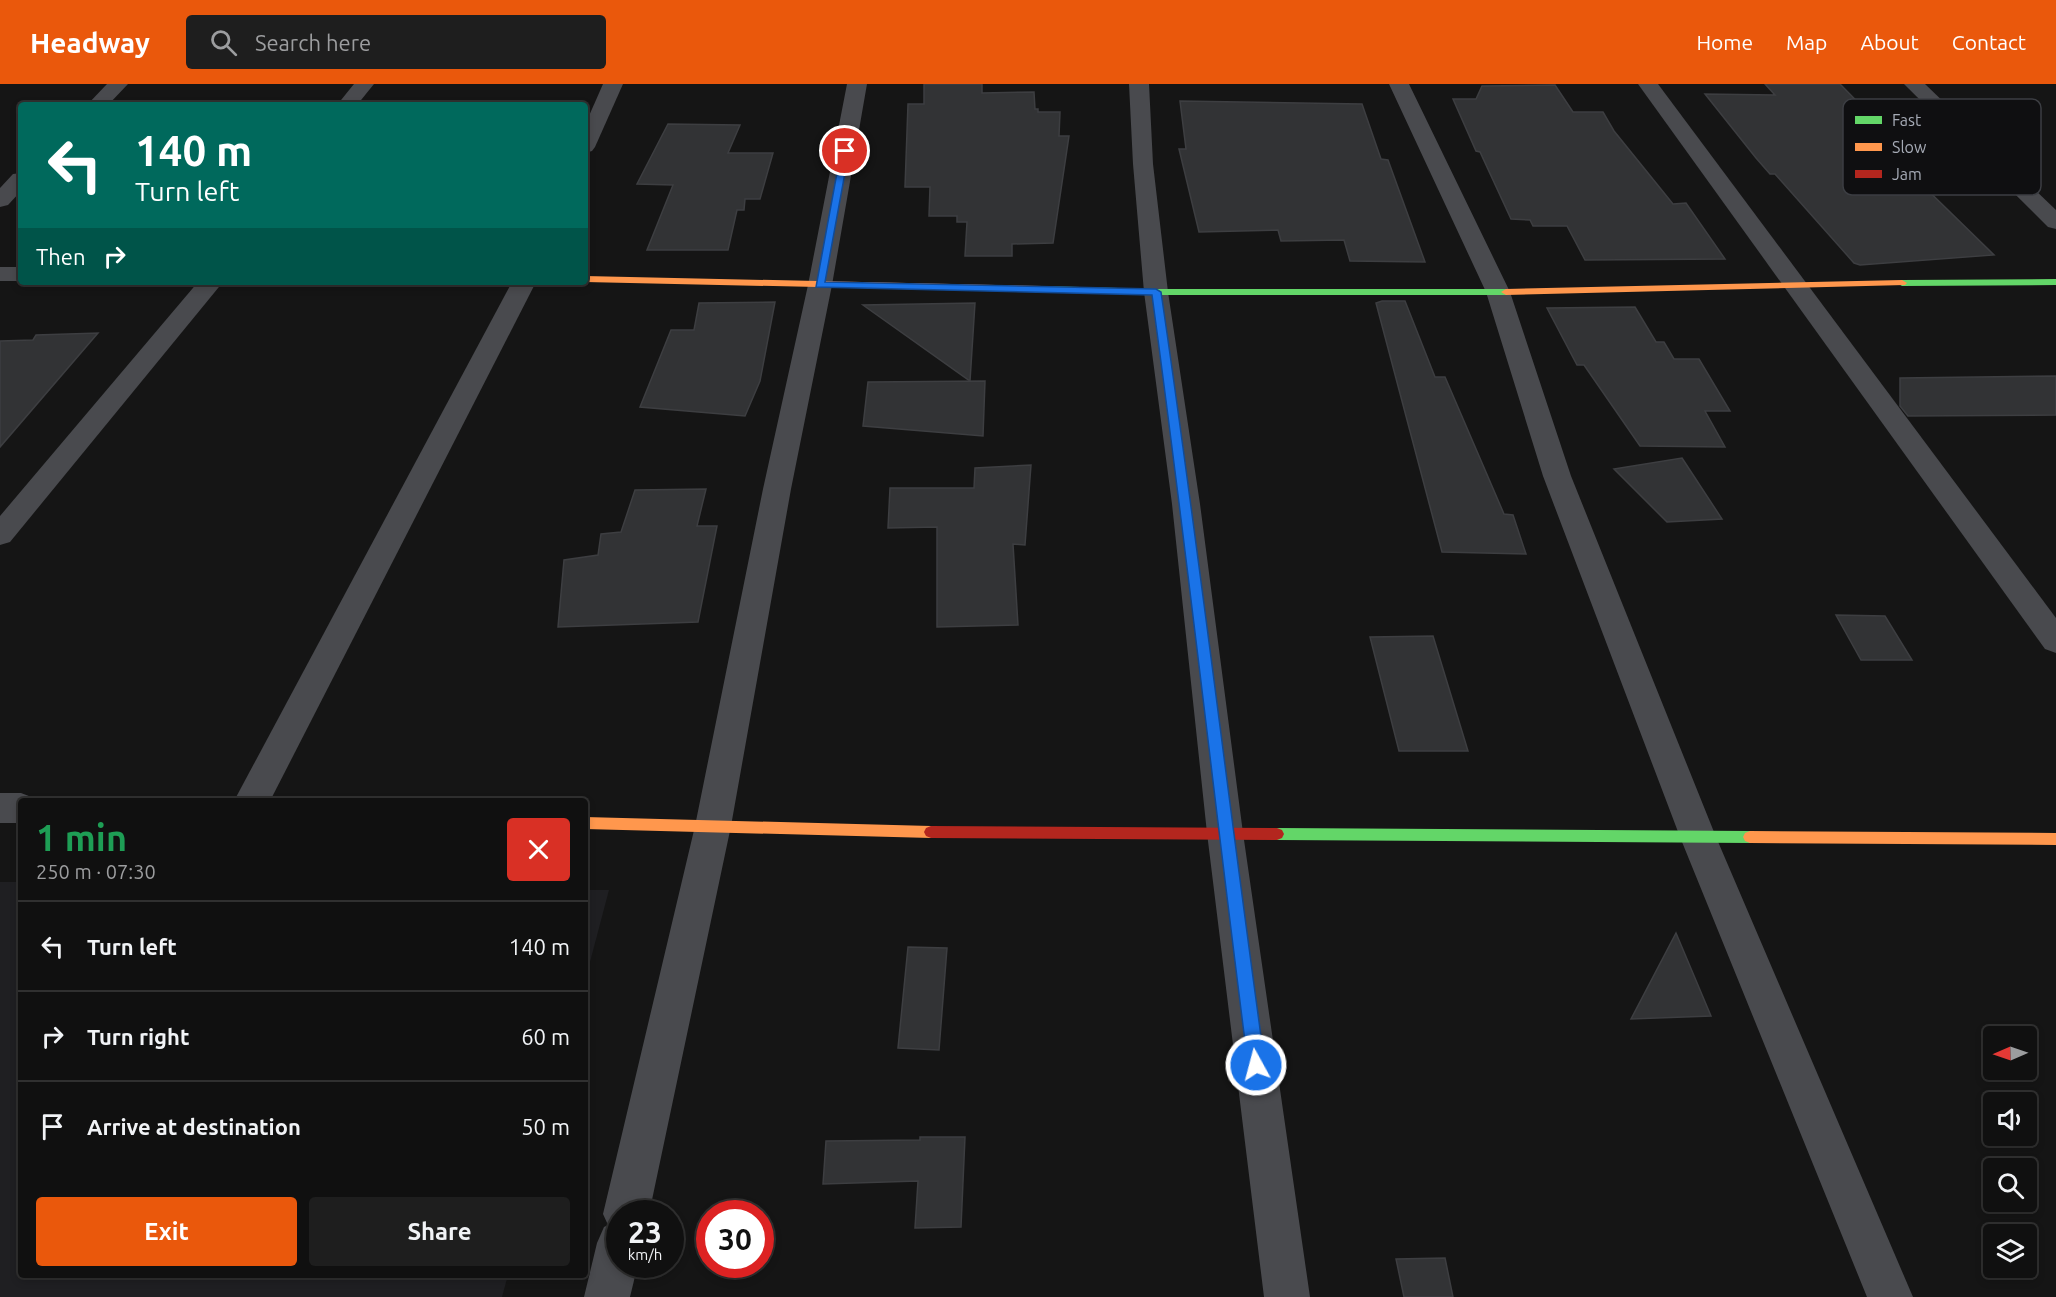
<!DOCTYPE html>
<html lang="en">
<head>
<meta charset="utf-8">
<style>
  body { margin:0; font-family:Ubuntu,sans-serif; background:#1e1e1e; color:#f1f3f6; height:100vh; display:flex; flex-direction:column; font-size:22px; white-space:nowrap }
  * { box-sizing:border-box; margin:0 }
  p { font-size:20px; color:#9c9d9f }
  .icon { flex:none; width:33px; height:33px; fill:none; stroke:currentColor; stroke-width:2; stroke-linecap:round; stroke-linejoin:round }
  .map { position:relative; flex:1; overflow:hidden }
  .panel { position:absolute; left:18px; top:714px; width:570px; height:480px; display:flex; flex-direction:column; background:#101010; border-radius:6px; box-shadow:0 3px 9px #0003,0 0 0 2px #303030 }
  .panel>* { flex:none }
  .top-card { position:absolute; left:18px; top:18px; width:570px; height:183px; border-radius:6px; box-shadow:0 3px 9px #0003,0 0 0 2px #303030; background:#00695c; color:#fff; overflow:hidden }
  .needle { width:39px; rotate:268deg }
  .controls { position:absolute; left:1983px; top:942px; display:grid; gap:12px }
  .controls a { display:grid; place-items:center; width:54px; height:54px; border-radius:6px; background:#101010; box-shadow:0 3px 9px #0003,0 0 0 2px #303030; font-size:30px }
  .speed { position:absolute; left:606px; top:1116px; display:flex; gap:12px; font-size:30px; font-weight:700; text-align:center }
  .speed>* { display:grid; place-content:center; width:78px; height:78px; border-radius:50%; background:#101010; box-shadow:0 3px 9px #0003,0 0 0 2px #303030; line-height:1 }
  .speed small { font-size:15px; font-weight:400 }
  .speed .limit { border:9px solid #d22; background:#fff; color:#111 }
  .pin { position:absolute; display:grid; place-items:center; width:51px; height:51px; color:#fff; margin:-26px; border:3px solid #fff; border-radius:50%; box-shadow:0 2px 6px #0007 }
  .me { position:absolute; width:66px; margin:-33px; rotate:353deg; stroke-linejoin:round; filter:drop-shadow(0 0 4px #0008) }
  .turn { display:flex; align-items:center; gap:21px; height:126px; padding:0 18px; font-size:27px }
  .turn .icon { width:78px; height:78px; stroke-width:2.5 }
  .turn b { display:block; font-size:42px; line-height:51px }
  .then { display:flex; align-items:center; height:57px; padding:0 18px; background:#0003; gap:12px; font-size:22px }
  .round { display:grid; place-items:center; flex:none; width:63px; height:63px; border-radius:6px; background:#1e1e1e }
  .head { display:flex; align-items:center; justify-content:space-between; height:102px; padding:0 18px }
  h1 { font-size:36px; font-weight:700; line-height:45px; color:#1e9e55 }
  .primary-button { display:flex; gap:12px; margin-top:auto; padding:12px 18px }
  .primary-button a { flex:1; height:69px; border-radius:6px; background:#ea580c; color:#fff; font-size:24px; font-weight:700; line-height:69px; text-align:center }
  .primary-button a+a { background:#1e1e1e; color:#f1f3f6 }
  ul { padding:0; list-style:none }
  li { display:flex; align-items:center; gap:18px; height:90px; padding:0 18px; border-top:2px solid #303030 }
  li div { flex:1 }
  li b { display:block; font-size:22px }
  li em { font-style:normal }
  header { display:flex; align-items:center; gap:36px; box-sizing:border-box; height:84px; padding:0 30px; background:#ea580c; color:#fff }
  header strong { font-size:28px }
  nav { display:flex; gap:33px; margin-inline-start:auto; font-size:21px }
  .search { width:420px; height:54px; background:#1e1e1e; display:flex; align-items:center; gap:15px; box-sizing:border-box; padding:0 21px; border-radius:6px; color:#9c9d9f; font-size:22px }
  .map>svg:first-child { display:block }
</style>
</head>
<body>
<header>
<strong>Headway</strong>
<div class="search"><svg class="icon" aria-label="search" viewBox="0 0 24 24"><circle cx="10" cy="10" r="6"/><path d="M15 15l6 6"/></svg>Search here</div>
<nav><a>Home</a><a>Map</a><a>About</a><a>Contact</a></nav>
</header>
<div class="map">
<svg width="2056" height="1213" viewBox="0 0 2056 1213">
  <rect width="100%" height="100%" fill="#151515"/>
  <g fill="#1f1f22">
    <polygon points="0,798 21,798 21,1191 508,1191 502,1213 0,1213"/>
    <polygon points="585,806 609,806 585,897"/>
  </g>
  <g fill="#323335" stroke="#3d3e41" stroke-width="1.5">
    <polygon points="924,0 982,0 982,9 1034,8 1035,25 1038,25 1038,28 1060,28 1059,52 1069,52 1053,159 1012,160 1012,172 965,172 967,138 957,138 957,132 929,132 930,103 905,103 908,20 924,20"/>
    <polygon points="1765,0 1840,0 1925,87 1908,87 1994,171 1860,181 1854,179 1775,90 1770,90 1756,74 1705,10 1775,11"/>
    <polygon points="1555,1 1573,28 1603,28 1614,47 1673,120 1686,119 1725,175 1585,176 1567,142 1533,142 1530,136 1511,135 1480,68 1476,67 1453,15 1476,15 1482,2"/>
    <polygon points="1180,17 1362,20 1381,75 1388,76 1425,178 1350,177 1344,156 1281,157 1278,146 1199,148 1179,65 1186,65"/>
    <polygon points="668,40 740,41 728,69 773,69 760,115 745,115 744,126 737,126 728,166 647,166 673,101 637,100"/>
    <polygon points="1382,217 1405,217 1435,293 1445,293 1504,430 1513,431 1526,470 1442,468 1376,219"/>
    <polygon points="775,218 760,297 745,332 640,323 671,246 694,246 699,219"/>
    <polygon points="975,219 970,297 863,221"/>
    <polygon points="1635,223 1656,258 1664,258 1674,275 1699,275 1730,327 1705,327 1725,363 1640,362 1584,281 1577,281 1547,224"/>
    <polygon points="98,249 0,363 0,257 33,256 36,251"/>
    <polygon points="2056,292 2056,331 1908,332 1900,322 1900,294"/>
    <polygon points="985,297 983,352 863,342 868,298"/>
    <polygon points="1682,374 1722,435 1667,438 1614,385"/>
    <polygon points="1031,381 1025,461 1013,460 1018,541 937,543 937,443 888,444 890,404 974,404 975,384"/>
    <polygon points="706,405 697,442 717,442 698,538 558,543 564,476 598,471 601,450 621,448 635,406"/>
    <polygon points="1836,531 1885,532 1912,576 1861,576"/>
    <polygon points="1433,552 1468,667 1399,667 1370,553"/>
    <polygon points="1676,849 1711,932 1631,935"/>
    <polygon points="908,863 947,864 939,966 898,964"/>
    <polygon points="920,1053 965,1053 961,1143 915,1144 918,1097 823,1100 826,1057 920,1056"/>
    <polygon points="1445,1174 1453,1213 1404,1213 1396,1175"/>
  </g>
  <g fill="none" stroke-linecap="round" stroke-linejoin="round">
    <g fill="#494a4e" fill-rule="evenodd">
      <polygon points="107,0 128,0 108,21 87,21"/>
      <polygon points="354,0 374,0 357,21 337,21"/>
      <polygon points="603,0 623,0 595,63 592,67 585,69 585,41"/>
      <polygon points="847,0 867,0 832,201 791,405 731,742 649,1130 620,1130 620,1180 638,1180 630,1213 584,1213 597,1159 604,1143 608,1141 603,1130 695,742 763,405 808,201"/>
      <polygon points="1129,0 1149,0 1153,80 1168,208 1200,420 1243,749 1310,1213 1264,1213 1207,749 1172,420 1144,208 1133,80"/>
      <polygon points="1389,0 1409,0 1510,208 1571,392 1716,753 1913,1213 1867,1213 1680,753 1543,392 1486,208"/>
      <polygon points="1638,0 1658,0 2056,534 2056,569 2045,565"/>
      <polygon points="1904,0 1925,0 2056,126 2056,145 2048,143"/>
      <polygon points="21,89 21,107 8,121 0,123 0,104 13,90"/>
      <rect x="0" y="183" width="21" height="14"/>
      <polygon points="198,198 223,198 10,458 0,461 0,432"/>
      <polygon points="512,198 536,198 270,717 234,717"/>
      <polygon points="0,709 21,709 34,714 35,717 21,717 21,739 0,739"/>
    </g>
    <g fill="#63d668" fill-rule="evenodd">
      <polygon points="2056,195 2056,201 1902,202 1897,199 1902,196"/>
      <polygon points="1042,202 1156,205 1506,205 1511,208 1506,211 1156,211 1039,207 1039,203"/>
      <polygon points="1277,744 1750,747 1755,749 1757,753 1755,757 1750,759 1277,756 1272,754 1270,750 1272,746"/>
    </g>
    <g fill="#ff974d" fill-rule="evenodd">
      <polygon points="585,192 1042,202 1047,205 1042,208 585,198"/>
      <polygon points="1902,196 1907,199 1905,201 1506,211 1501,208 1506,205"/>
      <polygon points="585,733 931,742 936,744 938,748 936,752 931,754 585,745"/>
      <polygon points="1750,747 2056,749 2056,761 1750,759 1745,757 1743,753 1745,749"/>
    </g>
    <polygon fill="#b3261e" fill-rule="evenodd" points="931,742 1277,744 1282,746 1284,750 1282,754 1277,756 931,754 926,752 924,748 926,744"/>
  </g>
  <path fill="#1a73e8" stroke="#114b97" stroke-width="1.5" d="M845,64L849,67L825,198L1156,205L1161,208C1199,465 1229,723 1265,981L1262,987L1256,989L1250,987L1248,981C1215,724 1187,467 1152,211L816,203L841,67Z"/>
  <rect x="1843" y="15" width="198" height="96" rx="9" fill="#0f0f11" stroke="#3c3e43" stroke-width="1.5"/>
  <rect x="1855" y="32" width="27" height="8" fill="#63d668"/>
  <rect x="1855" y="59" width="27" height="8" fill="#ff974d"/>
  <rect x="1855" y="86" width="27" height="8" fill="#b3261e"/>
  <g font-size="16" fill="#a6abb6">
    <text x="1892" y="42">Fast</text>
    <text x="1892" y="69">Slow</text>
    <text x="1892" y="96">Jam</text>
  </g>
</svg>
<div class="controls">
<a><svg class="needle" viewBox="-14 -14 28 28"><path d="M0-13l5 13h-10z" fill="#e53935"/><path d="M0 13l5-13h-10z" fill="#9c9d9f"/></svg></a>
<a><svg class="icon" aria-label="sound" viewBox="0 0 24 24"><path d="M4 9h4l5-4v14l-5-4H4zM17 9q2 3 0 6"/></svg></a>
<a><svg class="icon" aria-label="search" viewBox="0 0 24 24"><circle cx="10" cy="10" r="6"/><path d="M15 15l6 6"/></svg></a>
<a><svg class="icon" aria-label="layers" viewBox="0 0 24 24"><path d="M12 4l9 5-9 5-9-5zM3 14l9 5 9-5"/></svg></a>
</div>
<div class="speed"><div>23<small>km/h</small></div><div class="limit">30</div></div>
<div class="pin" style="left:845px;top:67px;background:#d93025"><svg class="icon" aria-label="arrive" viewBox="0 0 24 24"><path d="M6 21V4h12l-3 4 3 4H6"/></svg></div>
<svg class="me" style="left:1256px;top:981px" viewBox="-20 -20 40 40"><circle r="17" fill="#1a73e8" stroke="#fff" stroke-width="3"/><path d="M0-11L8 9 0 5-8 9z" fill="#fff"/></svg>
<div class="top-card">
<div class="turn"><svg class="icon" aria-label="left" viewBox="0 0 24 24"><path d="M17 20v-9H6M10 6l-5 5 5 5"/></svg><div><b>140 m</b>Turn left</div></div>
<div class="then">Then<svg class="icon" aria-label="right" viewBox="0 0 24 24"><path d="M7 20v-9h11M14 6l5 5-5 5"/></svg></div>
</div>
<section class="panel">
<div class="head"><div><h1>1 min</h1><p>250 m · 07:30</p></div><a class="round" style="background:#d93025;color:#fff"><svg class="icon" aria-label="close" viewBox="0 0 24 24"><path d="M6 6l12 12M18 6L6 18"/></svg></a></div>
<ul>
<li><svg class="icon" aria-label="left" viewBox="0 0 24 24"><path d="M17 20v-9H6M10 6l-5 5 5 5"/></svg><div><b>Turn left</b></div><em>140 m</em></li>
<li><svg class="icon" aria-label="right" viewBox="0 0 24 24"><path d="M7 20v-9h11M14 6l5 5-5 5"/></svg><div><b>Turn right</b></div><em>60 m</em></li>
<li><svg class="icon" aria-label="arrive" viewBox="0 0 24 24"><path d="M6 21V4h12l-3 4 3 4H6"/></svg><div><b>Arrive at destination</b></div><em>50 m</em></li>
</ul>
<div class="primary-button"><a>Exit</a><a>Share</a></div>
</section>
</div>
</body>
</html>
